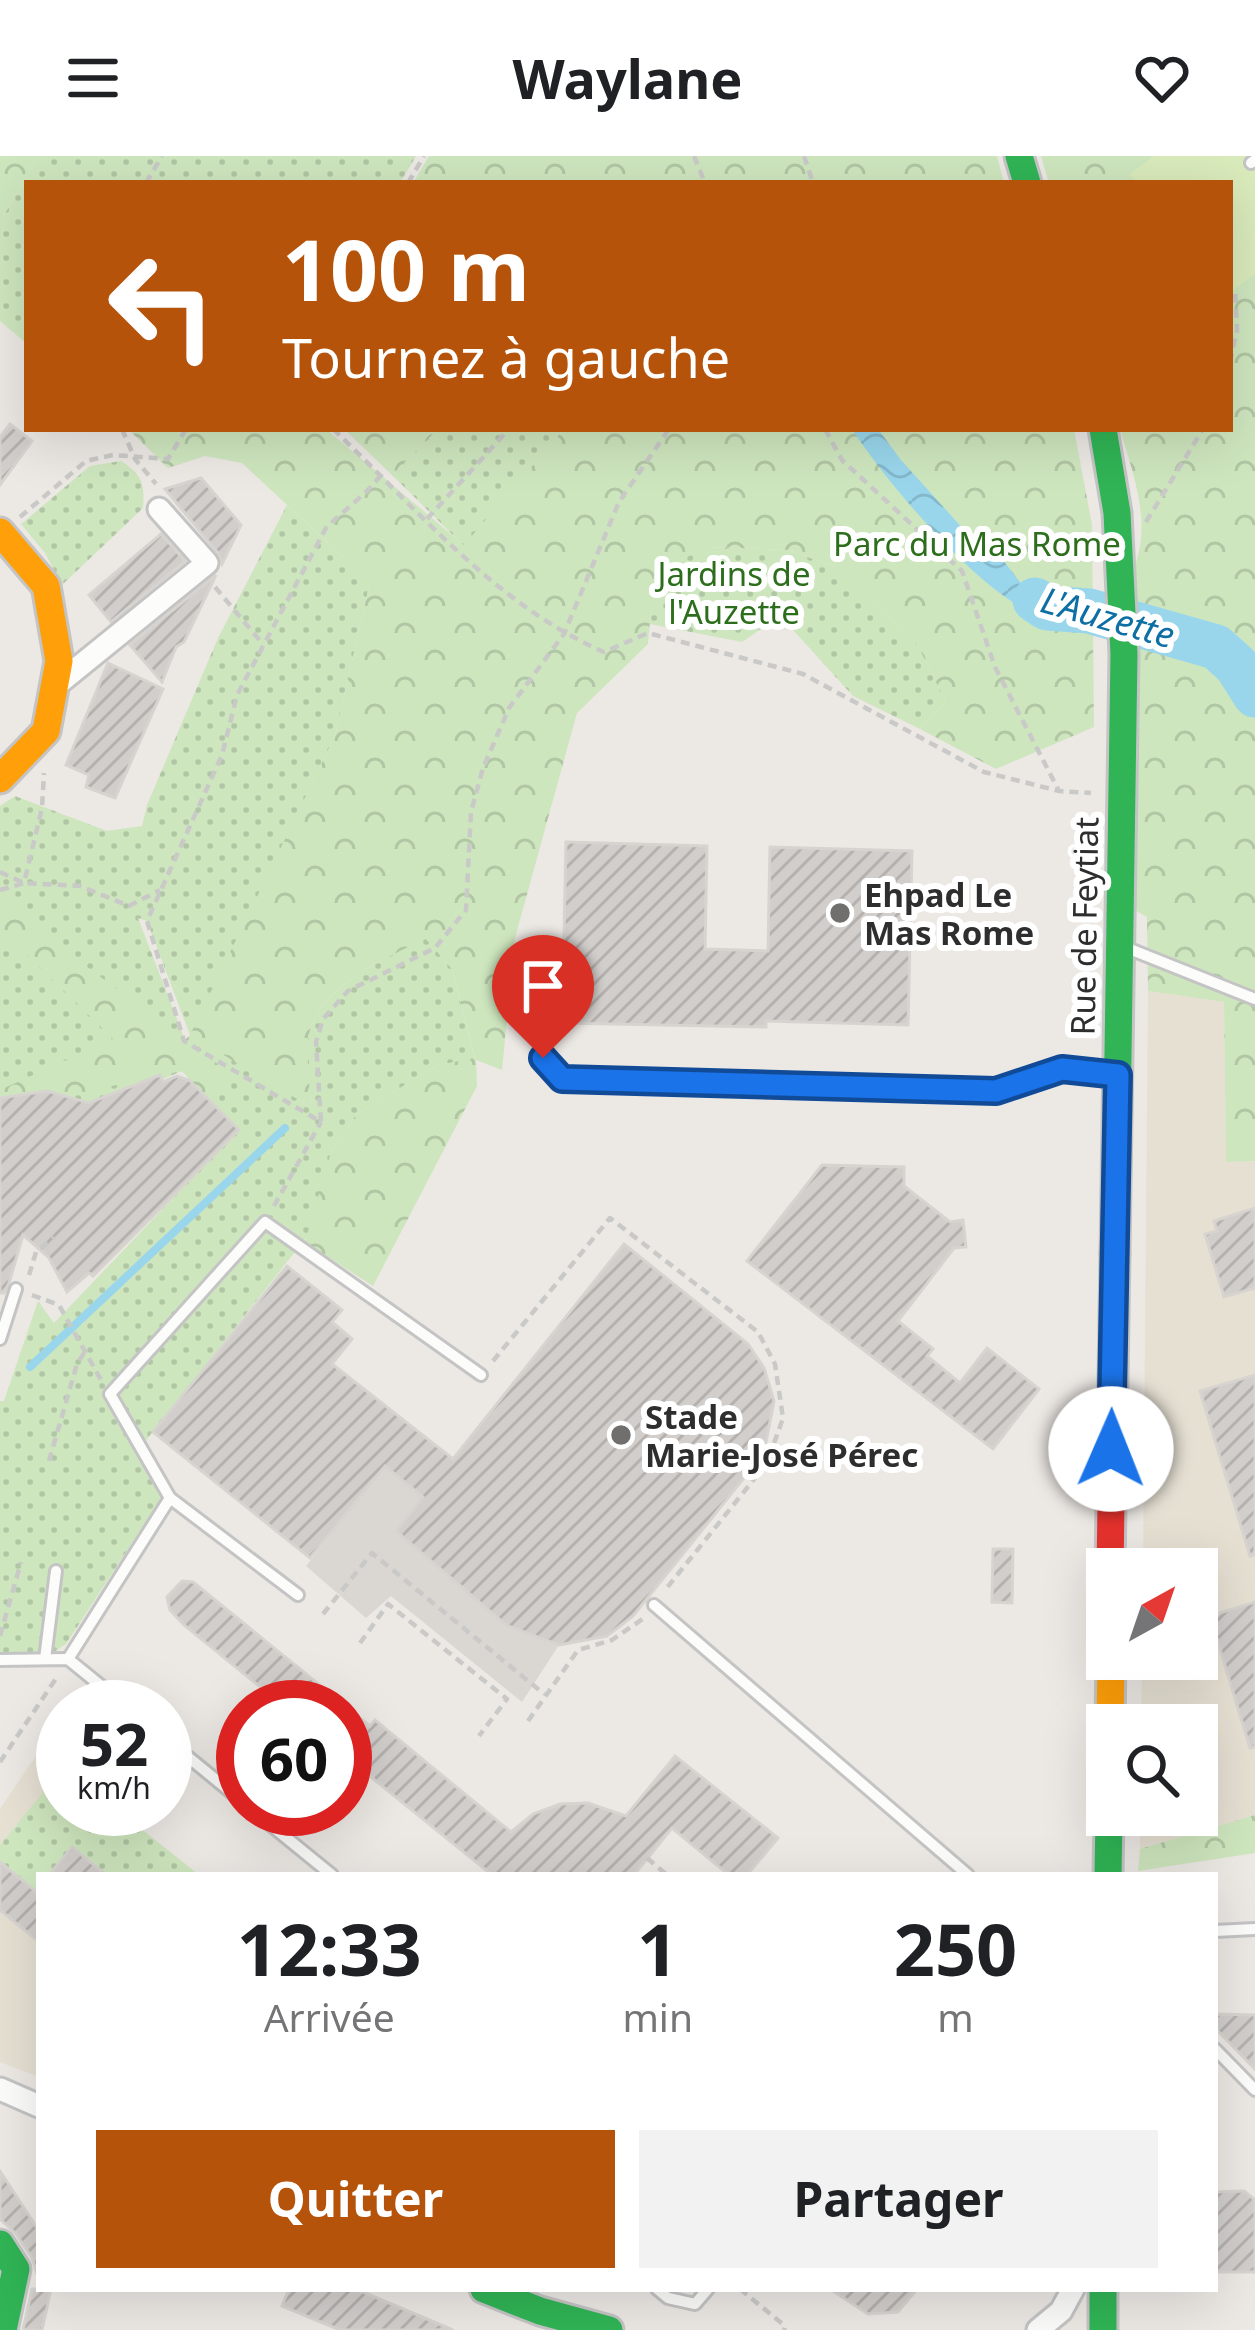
<!DOCTYPE html>
<html lang="fr">
<head>
<meta charset="utf-8">
<style>
  body { margin:0; font-family:"Noto Sans",sans-serif; background:#f2f2f2; color:#202124; height:100vh; display:flex; flex-direction:column; font-size:45px; white-space:nowrap }
  * { box-sizing:border-box; margin:0 }
  p { font-size:39px; color:#757577 }
  .icon { flex:none; width:66px; height:66px; fill:none; stroke:currentColor; stroke-width:2; stroke-linecap:round; stroke-linejoin:round }
  .map { position:relative; flex:1; overflow:hidden }
  .sheet { position:absolute; left:36px; top:1716px; width:1182px; height:420px; display:flex; flex-direction:column; background:#fff; border-radius:0px; box-shadow:0 12px 48px #0002 }
  .sheet>* { flex:none }
  .hud { position:absolute; left:24px; top:24px; width:1209px; height:252px; border-radius:0px; box-shadow:0 12px 48px #0002; background:#b45309; color:#fff; overflow:hidden }
  .needle { width:78px; rotate:40deg }
  .controls { position:absolute; left:1086px; top:1392px; display:grid; gap:24px }
  .controls a { display:grid; place-items:center; width:132px; height:132px; border-radius:0px; background:#fff; box-shadow:0 12px 48px #0002; font-size:60px }
  .speed { position:absolute; left:36px; top:1524px; display:flex; gap:24px; font-size:60px; font-weight:700; text-align:center }
  .speed>* { display:grid; place-content:center; width:156px; height:156px; border-radius:50%; background:#fff; box-shadow:0 12px 48px #0002; line-height:1 }
  .speed small { font-size:30px; font-weight:400 }
  .speed .limit { border:18px solid #d22; background:#fff; color:#111 }
  .pin { position:absolute; display:grid; place-items:center; width:102px; height:102px; color:#fff; margin:-123px -51px; border-radius:50% 50% 50% 0; rotate:-45deg; box-shadow:0 0 12px #0007 }
  .pin .icon { rotate:45deg }
  .me { position:absolute; width:132px; margin:-66px; rotate:1deg; stroke-linejoin:round; filter:drop-shadow(0 0 9px #0008) }
  .turn { display:flex; align-items:center; gap:42px; height:252px; padding:0 60px; font-size:54px }
  .turn .icon { width:156px; height:156px; stroke-width:2.5 }
  .turn b { display:block; font-size:84px; line-height:102px }
  .eta { display:flex; justify-content:space-evenly; align-items:center; height:204px; text-align:center }
  .eta b { font-size:72px; font-weight:700; line-height:84px }
  .button { display:flex; gap:24px; margin-top:auto; padding:24px 60px }
  .button a { flex:1; height:138px; border-radius:0px; background:#b45309; color:#fff; font-size:48px; font-weight:700; line-height:138px; text-align:center }
  .button a+a { background:#f2f2f2; color:#202124 }
  header { display:flex; justify-content:space-between; align-items:center; height:156px; padding:0 60px; background:#fff; font-size:54px; font-weight:700 }
  .map>svg:first-child { display:block }
</style>
</head>
<body>
<header><svg class="icon" aria-label="menu" viewBox="0 0 24 24"><path d="M4 6h16M4 12h16M4 18h16"/></svg>Waylane<svg class="icon" aria-label="heart" viewBox="0 0 24 24"><path d="M12 20l-8-8c-3-5 5-10 8-4 3-6 11-1 8 4z"/></svg></header>
<div class="map">
<svg width="1255" height="2174" viewBox="0 0 1255 2174">
  <defs>
    <pattern id="grass-dots" width="8" height="8" patternUnits="userSpaceOnUse" patternTransform="scale(3)"><rect width="8" height="8" fill="#cee6be"/><path d="M2 2h.1M6 6h.1" fill="none" stroke="#b1c6a4" stroke-width="1.8" stroke-linecap="round"/></pattern>
    <pattern id="forest-crowns" width="20" height="18" patternUnits="userSpaceOnUse" patternTransform="scale(3)"><rect width="20" height="18" fill="#cee6be"/><path d="M2 6a3 3 0 1 1 6 0M12 15a3 3 0 1 1 6 0" fill="none" stroke="#b1c6a4"/></pattern>
    <pattern id="water-waves" width="16" height="10" patternUnits="userSpaceOnUse" patternTransform="scale(3)"><rect width="16" height="10" fill="#99d6ec"/><path d="M0 5q4-4 8 0t8 0" fill="none" stroke="#84b8cb"/></pattern>
    <pattern id="building-hatch" width="6" height="6" patternUnits="userSpaceOnUse" patternTransform="scale(3)"><rect width="6" height="6" fill="#d1cecb"/><path d="M-1 1l2-2M0 6l6-6M5 7l2-2" fill="none" stroke="#b4b1af"/></pattern>
  </defs>
  <rect width="100%" height="100%" fill="#ece8e4"/>
  <g fill="#e6e0d3">
    <polygon points="1148,835 1224,846 1226,1006 1255,1005 1255,1659 1140,1693 1140,1659 1197,1659 1197,1569 1141,1569 1142,1503 1197,1503 1197,1413 1143,1413"/>
    <polygon points="40,1594 63,1612 63,1653 116,1653 199,1719 39,1719 39,1921 0,1906 0,1653"/>
  </g>
  <g fill="url(#grass-dots)" fill-rule="evenodd">
    <polygon points="38,0 416,0 400,27 27,27 27,188 0,165 0,66"/>
    <polygon points="438,273 564,273 464,390 392,319"/>
    <path d="M121,305C142,318 145,328 143,352L62,429L45,397L21,368L90,310Z"/>
    <path d="M287,349L370,426L335,580L191,879L311,951C310,929 305,905 308,884C314,831 384,805 425,781L452,813L475,903L438,909L356,959L331,996L328,1054L136,1297L158,1317L160,1344L66,1488L51,1498H0V1245H4L38,1145L54,1167L238,974L182,915L0,992V650L15,640L107,675L142,670L147,649L218,482ZM138,762L147,765L190,879L185,884Z"/>
    <polygon points="706,391 789,394 835,411 917,488 946,546 920,573 853,540 793,474 764,471 742,486 650,468 653,418"/>
    <polygon points="63,1612 63,1653 116,1653 199,1719 96,1719 96,1711 72,1691 49,1719 39,1719 35,1736 0,1706 0,1689"/>
  </g>
  <g fill="url(#forest-crowns)">
    <polygon points="0,0 38,0 0,66"/>
    <polygon points="429,0 997,0 1004,27 413,27"/>
    <path d="M1041,0H1255V1005L1226,1006L1224,846L1148,835L1147,761L1133,753L1131,419C1154,370 1134,322 1120,273H1230V27H1049Z"/>
    <path d="M128,273H326L464,389L564,273H1074L1092,369L1094,571L996,613L920,573L946,546L917,488L835,411L789,394L706,391L654,418L648,488L577,557L515,782L502,914L476,904L477,930L373,1130L305,1086L331,996L356,959L438,909L475,902L452,813L425,782C384,805 313,831 308,885C306,906 310,930 311,951L190,879L335,580L370,426L242,307L205,300L168,312Z"/>
    <polygon points="344,273 438,273 392,319"/>
    <polygon points="0,743 23,754 44,779 234,920 213,947 182,915 0,954 0,934 113,883 8,780 0,788"/>
    <polygon points="1255,1659 1255,1697 1138,1715 1140,1693"/>
  </g>
  <polygon fill="#d9eabb" points="1154,0 1245,0 1255,13 1255,118 1230,137 1230,27 1137,27 1130,18"/>
  <polygon fill="#dad6d2" points="385,1310 423,1341 396,1376 506,1469 559,1489 522,1546 391,1440 366,1462 306,1410"/>
  <g fill="url(#water-waves)">
    <path d="M852,273H878L901,304L966,376L996,395L1026,434L1056,447L1094,451L1093,463C1075,462 1054,464 1037,458C981,440 884,323 852,273Z"/>
    <path d="M1160,470C1210,481 1255,491 1255,551C1229,504 1213,493 1161,481Z"/>
  </g>
  <g fill="none" stroke-linecap="round" stroke-linejoin="round">
    <polyline stroke="#99d6ec" stroke-width="8" points="30,1211 285,972"/>
    <polyline stroke="#99d6ec" stroke-width="45" points="1035,444 1047,452 1089,455 1216,491 1236,509 1255,539"/>
  </g>
  <g fill="url(#building-hatch)" stroke="#d7d4d0" stroke-width="3">
    <polygon points="10,268 32,285 0,329 0,281"/>
    <polygon points="201,322 241,369 222,408 218,397 165,333"/>
    <polygon points="161,378 185,405 111,466 89,439"/>
    <polygon points="216,419 184,486 176,491 162,526 130,489"/>
    <polygon points="108,507 163,533 115,642 86,631 89,619 66,609"/>
    <polygon points="566,686 707,690 705,793 768,795 770,691 912,695 908,869 766,865 766,871 562,867"/>
    <polygon points="160,919 163,926 177,920 189,924 239,974 93,1120 89,1117 67,1136 49,1102 23,1079 9,1127 4,1137 0,1137 0,942 47,935 89,947"/>
    <polygon points="822,1009 904,1011 904,1030 950,1066 963,1064 966,1091 954,1092 898,1165 933,1193 927,1200 960,1227 987,1192 1039,1233 993,1293 747,1105"/>
    <polygon points="1255,1052 1255,1132 1224,1141 1205,1078 1217,1075 1214,1065"/>
    <polygon points="624,1088 748,1188 764,1212 774,1245 765,1291 756,1307 633,1460 607,1480 559,1489 506,1469 396,1375 423,1341 385,1310 310,1402 153,1276 287,1110 342,1154 332,1166 352,1183 332,1208 453,1303"/>
    <polygon points="1255,1219 1255,1399 1250,1400 1200,1235"/>
    <polygon points="993,1393 1013,1393 1012,1447 992,1446"/>
    <polygon points="182,1425 193,1426 370,1570 375,1564 511,1676 533,1658 560,1648 588,1647 626,1660 675,1600 778,1682 747,1719 729,1719 672,1672 634,1719 492,1719 345,1600 345,1551 285,1551 184,1469 170,1454 167,1441"/>
    <polygon points="1255,1446 1255,1591 1250,1592 1210,1460"/>
    <polygon points="72,1691 106,1719 49,1719"/>
    <polygon points="0,1706 39,1738 39,1786 0,1754"/>
    <polygon points="1215,1858 1255,1859 1255,1913 1215,1872"/>
    <polygon points="0,2015 39,2075 39,2124 32,2102 16,2078 0,2063"/>
    <polygon points="1244,2035 1255,2044 1255,2116 1215,2116 1215,2036"/>
    <polygon points="32,2133 51,2133 42,2174 23,2174"/>
    <polygon points="289,2133 356,2133 453,2174 340,2174 282,2150"/>
    <polygon points="830,2133 917,2133 898,2156 868,2158"/>
  </g>
  <g fill="none" stroke-linecap="round" stroke-linejoin="round">
    <g stroke="#c5c4c5" stroke-width="16">
      <g id="lane">
        <polyline points="1251,7 1255,4"/>
        <polyline points="1122,790 1255,843"/>
        <polyline points="545,799 543,902 562,923 996,935 1062,913 1114,918"/>
        <polyline points="0,1183 16,1133"/>
        <polyline points="298,1439 170,1342 110,1238 265,1066 481,1219"/>
        <polyline points="654,1449 968,1719"/>
        <polyline points="45,1503 56,1415"/>
        <polyline points="68,1503 170,1342"/>
        <polyline points="0,1504 68,1503 127,1551"/>
        <polyline points="165,1582 243,1646"/>
        <polyline points="251,1653 332,1719"/>
        <polyline points="1215,1775 1255,1773"/>
        <polyline points="1215,1893 1255,1934"/>
        <polyline points="657,2133 668,2142 695,2148 708,2133"/>
      </g>
    </g>
    <g stroke="#c5c4c5" stroke-width="27">
      <g id="street">
        <polyline points="54,531 207,407 159,353"/>
        <polyline points="0,1933 39,1950"/>
        <polyline points="1038,2174 1061,2155 1073,2133"/>
      </g>
    </g>
    <g stroke="#c5c4c5" stroke-width="33">
      <g id="fast">
        <polyline points="1019,0 1027,27"/>
        <polyline points="1103,273 1117,357 1124,498 1115,1097"/>
        <polyline points="1108,1719 1109,1659"/>
        <polyline points="0,2088 16,2113 3,2174"/>
        <polyline points="484,2133 540,2155 609,2174"/>
        <polyline points="1103,2133 1103,2174"/>
      </g>
    </g>
    <g stroke="#c5c4c5" stroke-width="33">
      <g id="slow">
        <polyline points="0,376 46,430 59,505 46,575 0,623"/>
        <polyline points="1110,1569 1111,1503"/>
      </g>
    </g>
    <g stroke="#c5c4c5" stroke-width="33">
      <polyline id="jam" points="1110,1413 1115,1097"/>
    </g>
    <g stroke="#c9c9c8" stroke-width="4.5" stroke-dasharray="9 6" stroke-linecap="butt">
      <polyline points="694,0 705,27"/>
      <polyline points="804,0 813,27"/>
      <polyline points="146,27 162,0"/>
      <polyline points="408,27 424,0"/>
      <polyline points="1230,206 1237,174 1235,133"/>
      <polyline points="122,273 135,303 156,328"/>
      <path d="M333,273C417,353 496,449 604,496L648,477L803,518L984,616L1059,635L1091,637"/>
      <polyline points="825,273 842,304 962,415 995,511 1059,635"/>
      <path d="M381,319C365,340 345,353 326,372L237,539L222,599L147,765L184,885L321,966L316,886L323,863L348,835L435,792L466,754L471,656L483,612L509,552L564,478L619,346L669,273"/>
      <polyline points="20,361 86,305 113,299 168,303 186,273"/>
      <polyline points="427,363 509,273"/>
      <polyline points="1146,366 1203,273"/>
      <polyline points="215,431 262,487"/>
      <polyline points="0,716 24,727 80,730 129,750 160,734"/>
      <polyline points="0,734 24,727 42,652 44,617"/>
      <polyline points="274,1050 321,966"/>
      <polyline points="29,1119 36,1096 54,1081"/>
      <polyline points="32,1139 59,1149 101,1224"/>
      <polyline points="493,1205 610,1062 758,1176 775,1208 783,1262 767,1307 666,1433"/>
      <polyline points="49,1305 77,1208 84,1197"/>
      <polyline points="323,1458 372,1397 544,1538"/>
      <polyline points="0,1480 21,1406"/>
      <polyline points="360,1487 388,1448 507,1543 479,1580"/>
      <polyline points="528,1565 578,1494 612,1484 644,1462"/>
      <polyline points="0,1606 57,1521"/>
      <polyline points="647,1702 667,1719"/>
      <polyline points="740,2133 785,2170 784,2174"/>
    </g>
    <use href="#lane" stroke="#fcfcfb" stroke-width="10"/>
    <use href="#street" stroke="#fcfcfb" stroke-width="21"/>
    <use href="#fast" stroke="#30b455" stroke-width="27"/>
    <use href="#slow" stroke="#ff9f0a" stroke-width="27"/>
    <use href="#jam" stroke="#e5322d" stroke-width="27"/>
  </g>
  <g fill="none" stroke-linecap="round" stroke-linejoin="round">
    <g stroke="#114b97" stroke-width="30">
      <polyline id="route" points="543,902 562,923 996,935 1062,913 1118,919 1111,1293"/>
    </g>
    <use href="#route" stroke="#1a73e8" stroke-width="21"/>
  </g>
  <g fill="#706f6e" stroke="#fff" stroke-width="4.5">
    <circle cx="840" cy="757" r="12"/>
    <circle cx="621" cy="1279" r="12"/>
  </g>
  <g text-anchor="middle" dominant-baseline="central" stroke-width="12" stroke-linejoin="round" paint-order="stroke">
    <g font-size="33" fill="#2c6e1b" stroke="#fff">
      <text x="977" y="387">Parc du Mas Rome</text>
      <text x="734" y="417">Jardins de<tspan x="734" dy="38">l'Auzette</tspan></text>
    </g>
    <g font-size="33" font-weight="bold" fill="#2e2e2e" stroke="#fff" text-anchor="start">
      <text x="864" y="738">Ehpad Le<tspan x="864" dy="38">Mas Rome</tspan></text>
      <text x="645" y="1260">Stade<tspan x="645" dy="38">Marie-José Pérec</tspan></text>
    </g>
    <g font-size="33" fill="#2e2e2e" stroke="#fff">
      <text transform="translate(1084 770) rotate(-89)">Rue de Feytiat</text>
    </g>
    <g font-size="36" font-style="italic" fill="#0d6fa3" stroke="#fff">
      <text transform="translate(1108 461) rotate(16)">L'Auzette</text>
    </g>
  </g>
</svg>
<div class="controls">
<a><svg class="needle" viewBox="-14 -14 28 28"><path d="M0-13l5 13h-10z" fill="#e53935"/><path d="M0 13l5-13h-10z" fill="#757577"/></svg></a>
<a><svg class="icon" aria-label="search" viewBox="0 0 24 24"><circle cx="10" cy="10" r="6"/><path d="M15 15l6 6"/></svg></a>
</div>
<div class="speed"><div>52<small>km/h</small></div><div class="limit">60</div></div>
<div class="pin" style="left:543px;top:902px;background:#d93025"><svg class="icon" aria-label="arrive" viewBox="0 0 24 24"><path d="M6 21V4h12l-3 4 3 4H6"/></svg></div>
<svg class="me" style="left:1111px;top:1293px" viewBox="-20 -20 40 40"><circle r="19" fill="#fff"/><path d="M0-13L10 11 0 6-10 11z" fill="#1a73e8"/></svg>
<div class="hud">
<div class="turn"><svg class="icon" aria-label="left" viewBox="0 0 24 24"><path d="M17 20v-9H6M10 6l-5 5 5 5"/></svg><div><b>100 m</b>Tournez à gauche</div></div>
</div>
<section class="sheet">
<div class="eta">
<div><b>12:33</b><p>Arrivée</p></div>
<div><b>1</b><p>min</p></div>
<div><b>250</b><p>m</p></div>
</div>
<div class="button"><a>Quitter</a><a>Partager</a></div>
</section>
</div>
</body>
</html>
